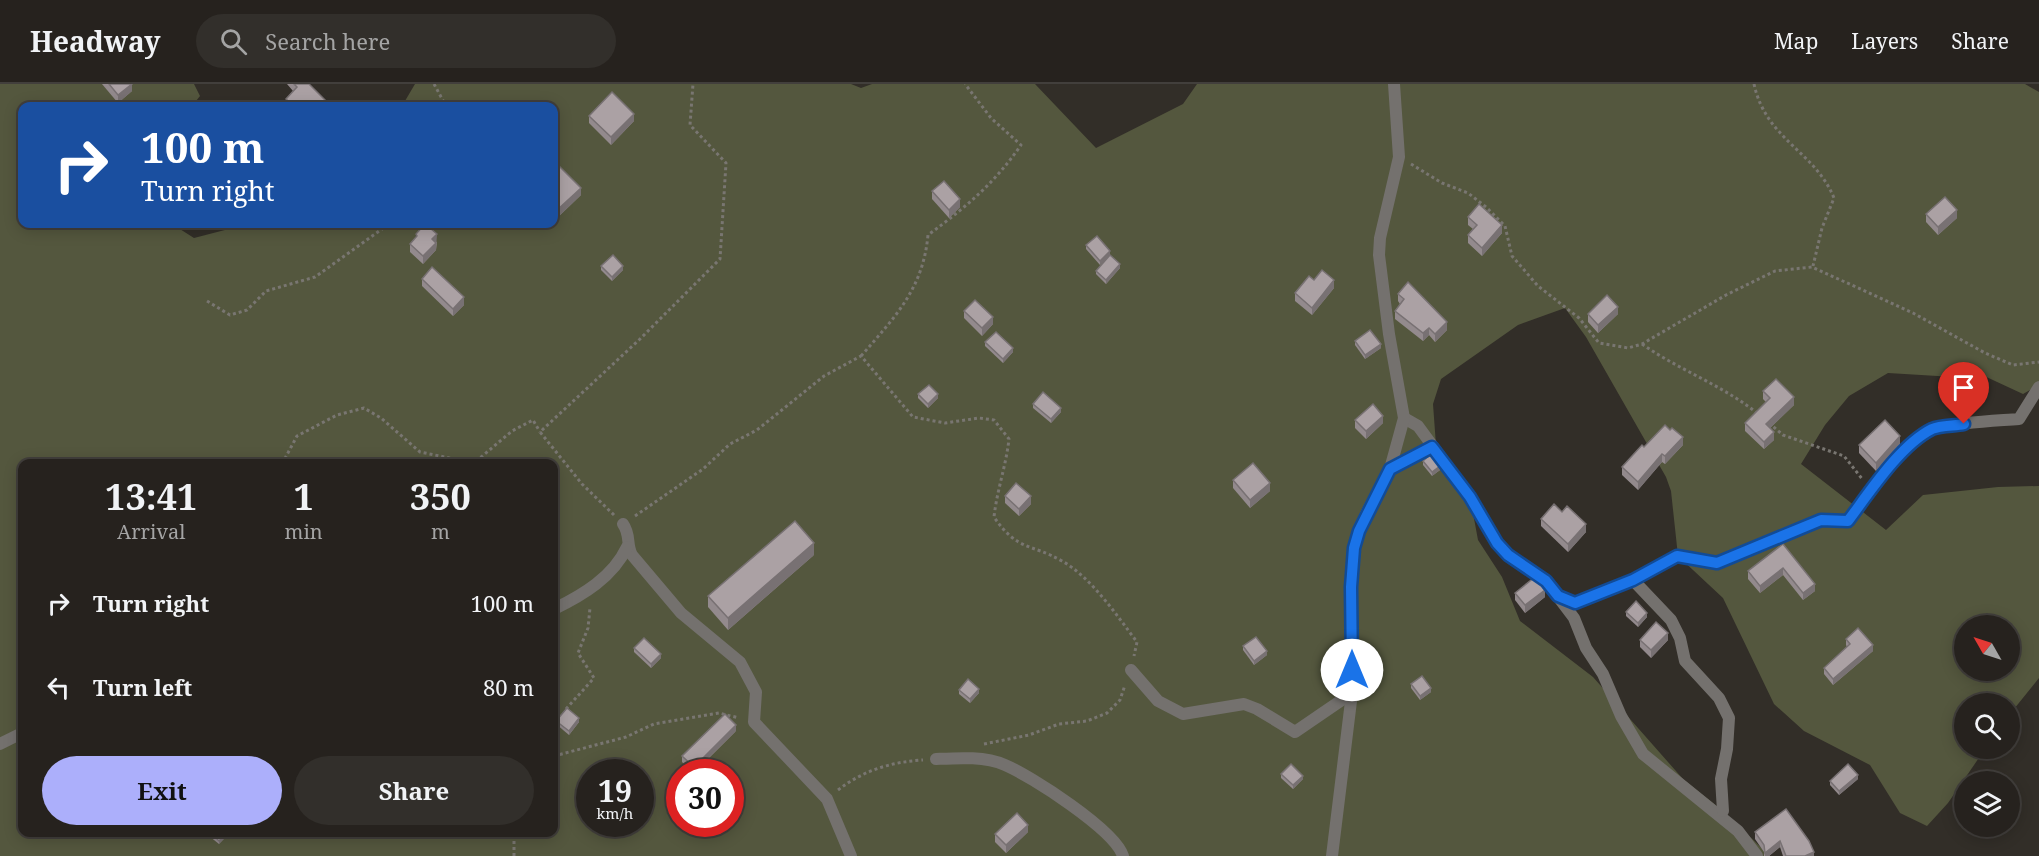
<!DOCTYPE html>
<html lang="en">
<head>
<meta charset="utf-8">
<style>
  body { margin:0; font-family:"Noto Serif",serif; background:#322f2b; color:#f1f3f6; height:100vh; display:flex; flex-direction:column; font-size:22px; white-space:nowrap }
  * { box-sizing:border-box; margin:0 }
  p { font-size:20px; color:#a4a4a4 }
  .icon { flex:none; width:33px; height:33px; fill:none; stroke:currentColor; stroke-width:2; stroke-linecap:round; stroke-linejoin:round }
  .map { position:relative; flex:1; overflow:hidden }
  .panel { position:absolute; left:18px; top:375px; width:540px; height:378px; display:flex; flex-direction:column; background:#26221e; border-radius:12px; box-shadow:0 3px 15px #0003,0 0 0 2px #423f3c }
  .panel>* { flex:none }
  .guide { position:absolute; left:18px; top:18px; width:540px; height:126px; border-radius:12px; box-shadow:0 3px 15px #0003,0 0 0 2px #423f3c; background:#1a4fa0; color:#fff; overflow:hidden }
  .needle { width:39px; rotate:309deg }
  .buttons { position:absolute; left:1954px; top:531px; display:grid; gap:12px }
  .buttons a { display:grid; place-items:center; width:66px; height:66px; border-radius:50%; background:#26221e; box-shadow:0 3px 15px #0003,0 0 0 2px #423f3c; font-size:30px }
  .speed { position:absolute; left:576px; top:675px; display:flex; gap:12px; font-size:30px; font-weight:700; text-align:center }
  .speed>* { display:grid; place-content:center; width:78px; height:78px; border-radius:50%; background:#26221e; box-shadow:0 3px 15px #0003,0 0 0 2px #423f3c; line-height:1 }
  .speed small { font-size:15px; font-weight:400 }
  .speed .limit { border:9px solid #d22; background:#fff; color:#111 }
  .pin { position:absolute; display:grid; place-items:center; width:51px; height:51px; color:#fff; margin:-62px -26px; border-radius:50% 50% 50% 0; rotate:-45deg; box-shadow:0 0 6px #0007 }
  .pin .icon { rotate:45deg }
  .me { position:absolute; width:66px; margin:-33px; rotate:0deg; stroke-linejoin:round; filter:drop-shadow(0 0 4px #0008) }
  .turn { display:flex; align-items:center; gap:21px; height:126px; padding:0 24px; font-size:27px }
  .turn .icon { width:78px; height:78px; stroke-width:2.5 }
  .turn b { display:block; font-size:42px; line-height:51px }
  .eta { display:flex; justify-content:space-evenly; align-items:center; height:102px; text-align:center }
  .eta b { font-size:36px; font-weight:700; line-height:42px }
  .primary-button { display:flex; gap:12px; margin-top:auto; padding:12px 24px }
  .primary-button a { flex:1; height:69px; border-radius:36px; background:#acaffb; color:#111; font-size:24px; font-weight:700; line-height:69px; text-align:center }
  .primary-button a+a { background:#322f2b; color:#f1f3f6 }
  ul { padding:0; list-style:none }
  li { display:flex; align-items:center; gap:18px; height:84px; padding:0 24px }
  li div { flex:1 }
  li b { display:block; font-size:22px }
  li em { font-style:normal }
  header { display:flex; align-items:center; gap:36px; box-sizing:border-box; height:84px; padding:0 30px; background:#26221e; border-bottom:2px solid #423f3c }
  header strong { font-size:28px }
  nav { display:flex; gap:33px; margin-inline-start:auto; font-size:21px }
  .search { width:420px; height:54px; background:#322f2b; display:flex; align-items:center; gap:15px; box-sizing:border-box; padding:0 21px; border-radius:33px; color:#a4a4a4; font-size:22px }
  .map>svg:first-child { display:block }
</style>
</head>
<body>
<header>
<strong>Headway</strong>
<div class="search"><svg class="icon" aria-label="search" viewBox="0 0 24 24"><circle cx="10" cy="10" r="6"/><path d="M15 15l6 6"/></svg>Search here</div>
<nav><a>Map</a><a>Layers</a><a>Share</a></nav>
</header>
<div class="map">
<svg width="2039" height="772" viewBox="0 0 2039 772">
  <rect width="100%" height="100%" fill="#322e28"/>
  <path fill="#54573e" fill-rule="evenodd" d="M0,0H194L200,12L192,22H22V140H172L194,154L248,140H554V22H402L415,0H851L861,4L872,0H1035L1096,64L1183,20L1197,0H2025L2039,8V301L2023,310L1967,284L1954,293L1888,289L1849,312L1825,341L1801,380L1886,446L1923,411L1998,403L2039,402V594L2010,630V620H1965V664L1985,665L1948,719L1927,742L1900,729L1870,681L1804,647L1774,620L1723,514L1678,472L1671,407L1666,393L1586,253L1565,224L1518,241L1441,295L1433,320L1436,361L1470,413L1478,456L1502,493L1520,537L1593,593L1683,695L1723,727L1770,772H0ZM22,380H554V748H22ZM1965,542H2010V586H1965ZM590,688H640V740H590ZM680,688H730V740H680Z"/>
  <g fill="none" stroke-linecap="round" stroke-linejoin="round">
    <g stroke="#797671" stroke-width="3" stroke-dasharray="3 3" stroke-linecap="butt">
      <polyline points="434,0 446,22"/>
      <path d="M1754,0C1766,56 1815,67 1834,114L1822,144L1813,182"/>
      <polyline points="554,72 555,72"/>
      <polyline points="1411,80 1442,99 1468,109 1486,123 1505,142 1512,172 1538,202 1579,234 1599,259 1628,264 1642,260 1726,211 1775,187 1812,183 1913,229 1985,269 2013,281 2039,278"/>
      <polyline points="207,217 230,231 247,226 266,207 315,193 389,140"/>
      <path d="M1642,260C1679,286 1722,301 1757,329"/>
      <path d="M861,272C895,233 923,205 928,151C966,123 994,100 1021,61L991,34L965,0"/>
      <polyline points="1769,339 1783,351 1844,372 1863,396"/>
      <polyline points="282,380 297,352 337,331 364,324 381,334 420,368 474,379 512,347 533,336 540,348"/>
      <polyline points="614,431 582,400 540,348 640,255 720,175 726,79 690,41 693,0"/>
      <path d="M635,432L703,385L730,360L757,346L824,292L861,272L913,333L945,339L979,334L994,336L1009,355C1006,382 997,406 994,433C1018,468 1031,459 1062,477C1091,493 1118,533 1137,558L1134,572"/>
      <polyline points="566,625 594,594 578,569 588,544 590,524"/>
      <polyline points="984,660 1029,651 1059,640 1087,637 1107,629 1120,616 1125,601"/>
      <polyline points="554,672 626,653 654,640 719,629 739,634"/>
      <path d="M838,706C864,686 891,678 923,676"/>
      <polyline points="514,772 514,748"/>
    </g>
    <g stroke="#74716e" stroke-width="12">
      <polyline points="1404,334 1418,342 1470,413 1497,459 1508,471 1546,497 1574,534 1586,564 1603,590 1621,632 1643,670 1738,747 1757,772"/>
      <polyline points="1390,385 1432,363"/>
      <path d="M623,440C631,451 626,461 632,471L681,529L740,578L756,608L754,638L827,715L851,772"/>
      <polyline points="1633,496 1671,536 1680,554 1685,577 1719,614 1729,634 1727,665 1721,695 1723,727"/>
      <path d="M1559,513L1575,519L1633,496L1678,472L1717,479L1821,436L1848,437C1864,415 1911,349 1936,344C1962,338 1992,337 2019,335L2039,303"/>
      <path d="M554,525C583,511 613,493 627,463"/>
      <polyline points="1131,586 1158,617 1183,630 1244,620 1257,625 1295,648 1352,609"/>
      <polyline points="0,660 22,649"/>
      <path d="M936,675C957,674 984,672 1005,681C1031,692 1115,746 1123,772"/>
      <polyline points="1332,772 1352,609 1351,503 1354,463 1366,430 1390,385 1404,334 1389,250 1379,171 1380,154 1399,73 1394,0"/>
    </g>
  </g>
  <g fill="#938a8d">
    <polygon points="102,0 132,0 132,7 118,19"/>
    <polygon points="287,0 309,0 331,22 286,22 286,15 293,7"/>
    <polygon points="589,32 634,37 611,61 589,39"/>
    <polygon points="554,79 581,111 556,135 554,132"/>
    <polygon points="932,107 960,123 949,134 932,115"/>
    <polygon points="1926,130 1957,134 1938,151 1926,138"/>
    <polygon points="1468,133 1502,149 1482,172 1468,159 1468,151 1473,145 1468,141"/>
    <polygon points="416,150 437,158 436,166 423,180 410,168 410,160 416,154"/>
    <polygon points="1086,161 1110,171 1120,184 1106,200 1096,190 1096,187 1106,175 1100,181 1086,165"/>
    <polygon points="601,182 623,186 612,197 601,186"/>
    <polygon points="422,195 464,221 453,232 422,202"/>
    <polygon points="1314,196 1334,204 1312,231 1295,217 1295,209"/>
    <polygon points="1398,210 1447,246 1435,258 1429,251 1423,257 1395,235 1395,227 1400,220 1398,217"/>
    <polygon points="964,227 993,240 982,252 964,234"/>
    <polygon points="1588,230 1618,230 1598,249 1588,238"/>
    <polygon points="1355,257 1381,264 1365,275 1355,261"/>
    <polygon points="985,258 1013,268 1003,279 985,262"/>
    <polygon points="1959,297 1979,300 1969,310 1959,301"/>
    <polygon points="1763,307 1794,321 1770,344 1774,356 1764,365 1745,347 1745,339 1766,318 1763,315"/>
    <polygon points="918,310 938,314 928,324 918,314"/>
    <polygon points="1033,320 1061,328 1051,339 1033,324"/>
    <polygon points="1355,336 1383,339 1366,355 1355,344"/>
    <polygon points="1900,360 1876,387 1859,369 1859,361"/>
    <polygon points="1683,361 1665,380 1662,378 1638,406 1622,391 1622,383 1644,363"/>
    <polygon points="1423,377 1440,386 1432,392 1423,381"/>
    <polygon points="1233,396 1270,407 1250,424 1233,404"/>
    <polygon points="1005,412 1031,420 1019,432 1005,419"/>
    <polygon points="1562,428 1586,448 1568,468 1541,442 1541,435"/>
    <polygon points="1783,460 1815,507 1803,516 1783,491 1760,509 1748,495 1748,487"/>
    <polygon points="814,471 728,546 708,523 708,512"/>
    <polygon points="1515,509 1545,513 1525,529 1515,516"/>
    <polygon points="1626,528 1647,533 1638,543 1626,532"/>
    <polygon points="1846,555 1873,567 1833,601 1824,590 1824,584 1847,563 1846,561"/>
    <polygon points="1640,556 1668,556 1651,574 1640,563"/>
    <polygon points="1243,562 1267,571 1254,581 1243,566"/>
    <polygon points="634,564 661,574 651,584 634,568"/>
    <polygon points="1411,600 1431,608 1420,616 1411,604"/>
    <polygon points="959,606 979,609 970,619 959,610"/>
    <polygon points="556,637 579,638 569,651 556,640"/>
    <polygon points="736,647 695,688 693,688 682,678 682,672"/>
    <polygon points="1281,690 1303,695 1293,705 1281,694"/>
    <polygon points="1858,695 1839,711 1830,701 1830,697"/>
    <polygon points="1786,725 1814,772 1783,772 1780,763 1769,772 1764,772 1764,768 1755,755 1755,748"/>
    <polygon points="209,748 230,748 219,760 209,752"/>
    <polygon points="1028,748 1006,769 995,758 995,750"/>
  </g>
  <g fill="#787173">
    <polygon points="132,0 132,7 118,19 118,11"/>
    <polygon points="634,30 634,37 611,61 611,53"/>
    <polygon points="581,104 581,111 556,135 556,127"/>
    <polygon points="960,115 960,123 949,134 949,126"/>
    <polygon points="1957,126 1957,134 1938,151 1938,143"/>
    <polygon points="1502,141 1502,149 1482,172 1482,164"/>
    <polygon points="437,150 436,166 423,180 423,172 432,155"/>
    <polygon points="1110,167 1110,171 1100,181 1100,177"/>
    <polygon points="1120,180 1120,184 1106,200 1106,196"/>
    <polygon points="623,182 623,186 612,197 612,193"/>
    <polygon points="1334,196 1334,204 1312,231 1312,224"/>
    <polygon points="464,213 464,221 453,232 453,225"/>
    <polygon points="1618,223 1618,230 1598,249 1598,241"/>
    <polygon points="993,233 993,240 982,252 982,244"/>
    <polygon points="1447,238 1447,246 1435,258 1435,250"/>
    <polygon points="1429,244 1429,251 1423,257 1423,249"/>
    <polygon points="1381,260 1381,264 1365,275 1365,271"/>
    <polygon points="1013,264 1013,268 1003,279 1003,275"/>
    <polygon points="1979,296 1979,300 1969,310 1969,306"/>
    <polygon points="938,310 938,314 928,324 928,320"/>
    <polygon points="1794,313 1794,321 1766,348 1766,340"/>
    <polygon points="1061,324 1061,328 1051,339 1051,335"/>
    <polygon points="1383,332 1383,339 1366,355 1366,347"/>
    <polygon points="1774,348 1774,356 1764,365 1764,358"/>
    <polygon points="1900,352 1900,360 1876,387 1876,379"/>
    <polygon points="1683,353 1683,361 1665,380 1665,372"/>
    <polygon points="1662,370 1662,378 1638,406 1638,398"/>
    <polygon points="1440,382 1440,386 1432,392 1432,388"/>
    <polygon points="1270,399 1270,407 1250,424 1250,416"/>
    <polygon points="1031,412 1031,420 1019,432 1019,425"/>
    <polygon points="1586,440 1586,448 1568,468 1568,460"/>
    <polygon points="814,459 814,471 728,546 728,534"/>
    <polygon points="1783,484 1783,491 1760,509 1760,502"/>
    <polygon points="1815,500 1815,507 1803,516 1803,509"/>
    <polygon points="1545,506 1545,513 1525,529 1525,521"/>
    <polygon points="1647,529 1647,533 1638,543 1638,539"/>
    <polygon points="1668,549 1668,556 1651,574 1651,566"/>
    <polygon points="1873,561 1873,567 1833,601 1833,595"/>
    <polygon points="1267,567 1267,571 1254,581 1254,577"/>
    <polygon points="661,570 661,574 651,584 651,580"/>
    <polygon points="1431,604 1431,608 1420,616 1420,612"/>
    <polygon points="979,605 979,609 970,619 970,615"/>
    <polygon points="579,634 579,638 569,651 569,647"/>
    <polygon points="736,641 736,647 694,688 694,683"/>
    <polygon points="1858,691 1858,695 1839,711 1839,707"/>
    <polygon points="1303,692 1303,695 1293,705 1293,701"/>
    <polygon points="1028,741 1028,748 1006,769 1006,761"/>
    <polygon points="227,748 230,749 219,760 219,757"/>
    <polygon points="1780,757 1780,763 1769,772 1765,772 1765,769"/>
    <polygon points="1814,768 1814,772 1805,772"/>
  </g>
  <g fill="#aba1a4" stroke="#787173" stroke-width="1.5">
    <polygon points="109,0 132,0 118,11"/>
    <polygon points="294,0 309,0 331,22 294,22 286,15 297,3"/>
    <polygon points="612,8 634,30 611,53 589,32"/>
    <polygon points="555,78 581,104 556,127 554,124 554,79"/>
    <polygon points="944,97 960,115 949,126 932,107"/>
    <polygon points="1945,113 1957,126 1938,143 1926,130"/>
    <polygon points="1479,120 1502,141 1482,164 1468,151 1477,141 1468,133"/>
    <polygon points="425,140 437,150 432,155 436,159 423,172 410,160 417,152 416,150"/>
    <polygon points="1097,152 1110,167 1100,177 1086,161"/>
    <polygon points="613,171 623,182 612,193 601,182"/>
    <polygon points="1110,171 1120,180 1106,196 1096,187"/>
    <polygon points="432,183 464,213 453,225 422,195"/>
    <polygon points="1322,186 1334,196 1312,224 1295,209 1309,192 1314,196"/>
    <polygon points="1408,198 1447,238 1435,250 1429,244 1423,249 1395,227 1404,215 1398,210"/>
    <polygon points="1607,211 1618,223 1598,241 1588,230"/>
    <polygon points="975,216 993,233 982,244 964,227"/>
    <polygon points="1370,246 1381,260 1365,271 1355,257"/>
    <polygon points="996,248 1013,264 1003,275 985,258"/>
    <polygon points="1968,287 1979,296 1969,306 1959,297"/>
    <polygon points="1776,295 1794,313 1766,340 1774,348 1764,358 1745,339 1770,314 1763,307"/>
    <polygon points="929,301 938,310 928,320 918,310"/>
    <polygon points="1043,308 1061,324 1051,335 1033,320"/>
    <polygon points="1373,320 1383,332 1366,347 1355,336"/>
    <polygon points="1885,336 1900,352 1876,379 1859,361"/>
    <polygon points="1665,341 1670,346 1672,344 1683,353 1665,372 1662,370 1638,398 1622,383 1642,361 1644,363"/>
    <polygon points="1431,370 1440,382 1432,388 1423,377"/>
    <polygon points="1253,379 1270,399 1250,416 1233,396"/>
    <polygon points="1016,399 1031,412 1019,425 1005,412"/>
    <polygon points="1554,420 1562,428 1567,422 1586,440 1568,460 1541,435"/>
    <polygon points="795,437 814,459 728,534 708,512"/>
    <polygon points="1783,460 1815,500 1803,509 1783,484 1760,502 1748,487"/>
    <polygon points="1535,493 1545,506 1525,521 1515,509"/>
    <polygon points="1636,517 1647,529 1638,539 1626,528"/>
    <polygon points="1656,538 1668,549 1651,566 1640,556"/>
    <polygon points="1858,544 1873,561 1833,595 1824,584 1850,560 1846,555"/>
    <polygon points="1256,553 1267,567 1254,577 1243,562"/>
    <polygon points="644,554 661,570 651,580 634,564"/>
    <polygon points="1422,592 1431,604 1420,612 1411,600"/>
    <polygon points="968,595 979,605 970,615 959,606"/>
    <polygon points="567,624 579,634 569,647 556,637"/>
    <polygon points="725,630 736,641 694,683 682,672"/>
    <polygon points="1291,680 1303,692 1293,701 1281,690"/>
    <polygon points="1848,680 1858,691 1839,707 1830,697"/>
    <polygon points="1786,725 1809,757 1814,768 1805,772 1786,772 1780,757 1765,769 1764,761 1755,748"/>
    <polygon points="1017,729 1028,741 1006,761 995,750"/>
    <polygon points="210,748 227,748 219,757"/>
  </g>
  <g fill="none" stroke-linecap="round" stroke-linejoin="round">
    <g stroke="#114b97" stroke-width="15">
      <path id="route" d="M1352,586L1351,503L1354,464L1359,447L1390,385L1432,363L1470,413L1497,459L1508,471L1546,497L1558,512L1575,519L1633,496L1677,472L1717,479L1821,436L1848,437C1869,409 1900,361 1932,345C1941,341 1955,342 1964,340"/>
    </g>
    <use href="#route" stroke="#1a73e8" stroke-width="10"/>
  </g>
</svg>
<div class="buttons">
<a><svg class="needle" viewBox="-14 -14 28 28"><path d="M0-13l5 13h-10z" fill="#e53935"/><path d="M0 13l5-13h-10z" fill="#a4a4a4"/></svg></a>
<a><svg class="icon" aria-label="search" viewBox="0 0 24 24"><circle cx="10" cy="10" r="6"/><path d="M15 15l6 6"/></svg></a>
<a><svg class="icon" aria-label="layers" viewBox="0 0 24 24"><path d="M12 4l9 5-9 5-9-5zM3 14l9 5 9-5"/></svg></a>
</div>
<div class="speed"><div>19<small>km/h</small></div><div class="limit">30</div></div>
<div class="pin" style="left:1964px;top:340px;background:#d93025"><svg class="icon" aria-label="arrive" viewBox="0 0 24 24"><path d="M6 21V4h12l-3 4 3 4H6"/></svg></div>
<svg class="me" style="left:1352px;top:586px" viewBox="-20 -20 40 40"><circle r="19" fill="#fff"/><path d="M0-13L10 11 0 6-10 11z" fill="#1a73e8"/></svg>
<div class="guide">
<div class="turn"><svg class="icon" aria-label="right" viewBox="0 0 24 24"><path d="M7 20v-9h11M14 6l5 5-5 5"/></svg><div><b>100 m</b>Turn right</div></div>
</div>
<section class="panel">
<div class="eta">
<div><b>13:41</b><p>Arrival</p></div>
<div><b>1</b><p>min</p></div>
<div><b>350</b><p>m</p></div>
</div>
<ul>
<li><svg class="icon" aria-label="right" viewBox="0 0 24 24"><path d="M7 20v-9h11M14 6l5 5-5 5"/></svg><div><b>Turn right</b></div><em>100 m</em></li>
<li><svg class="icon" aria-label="left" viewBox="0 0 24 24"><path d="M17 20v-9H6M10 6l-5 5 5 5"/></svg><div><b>Turn left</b></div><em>80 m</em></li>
</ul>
<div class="primary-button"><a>Exit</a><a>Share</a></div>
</section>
</div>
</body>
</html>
